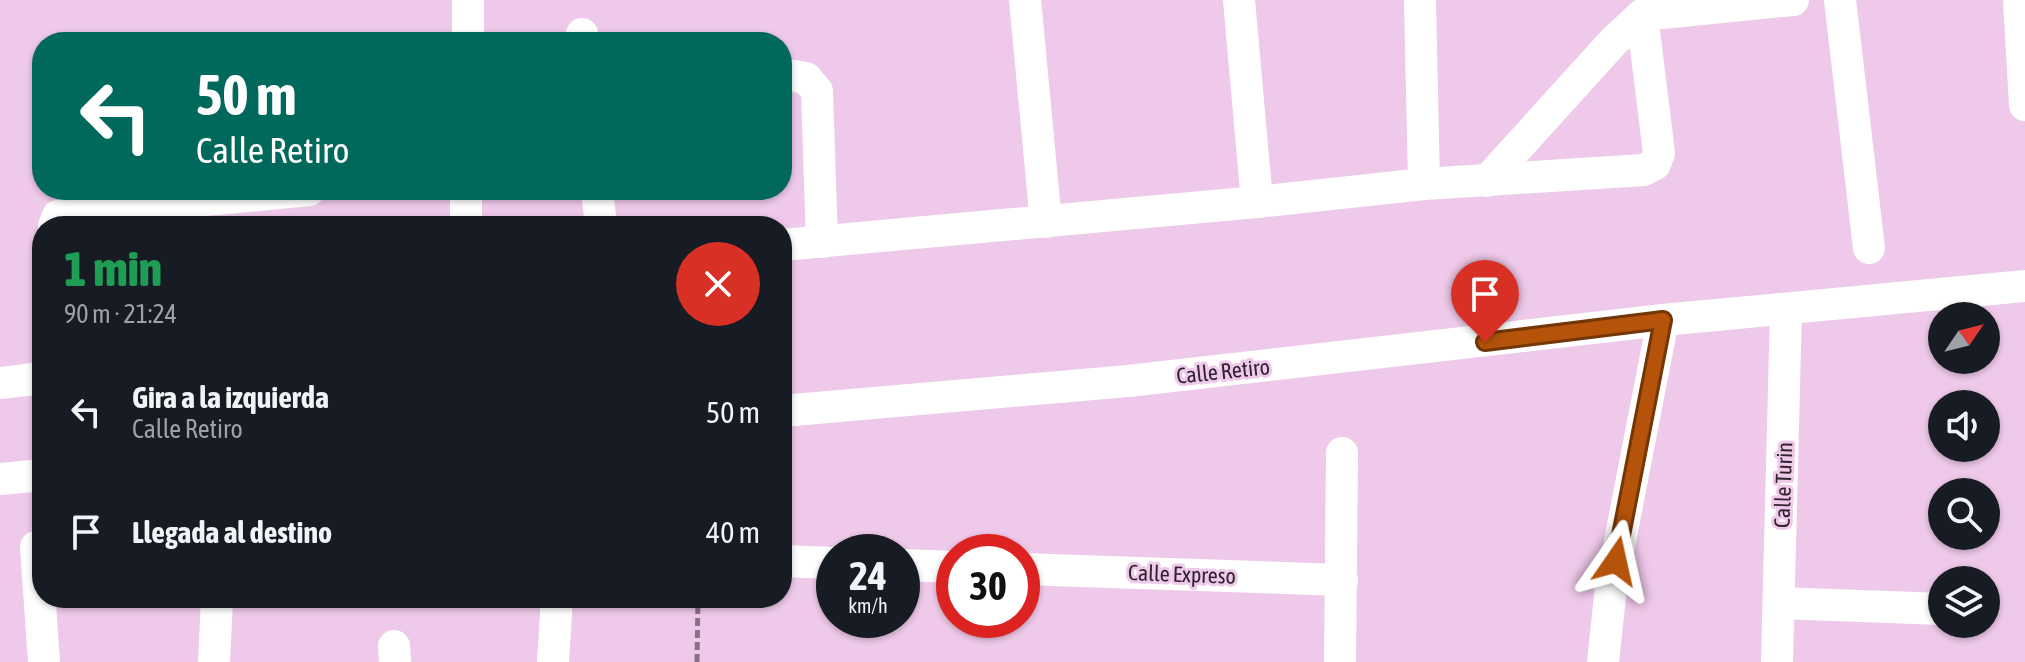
<!DOCTYPE html>
<html lang="es">
<head>
<meta charset="utf-8">
<style>
  body { margin:0; font-family:"Asap Condensed",sans-serif; background:#242831; color:#f1f3f6; height:100vh; display:flex; flex-direction:column; font-size:30px; white-space:nowrap }
  * { box-sizing:border-box; margin:0 }
  p { font-size:26px; color:#9ea1a6 }
  .icon { flex:none; width:44px; height:44px; fill:none; stroke:currentColor; stroke-width:2; stroke-linecap:round; stroke-linejoin:round }
  .map { position:relative; flex:1; overflow:hidden }
  .sheet { position:absolute; left:32px; top:216px; width:760px; height:392px; display:flex; flex-direction:column; background:#171b24; border-radius:32px; box-shadow:0 2px 6px #0004 }
  .sheet>* { flex:none }
  .guide { position:absolute; left:32px; top:32px; width:760px; height:168px; border-radius:32px; box-shadow:0 2px 6px #0004; background:#00695c; color:#fff; overflow:hidden }
  .needle { width:52px; rotate:55deg }
  .fabs { position:absolute; left:1928px; top:302px; display:grid; gap:16px }
  .fabs a { display:grid; place-items:center; width:72px; height:72px; border-radius:50%; background:#171b24; box-shadow:0 2px 6px #0004; font-size:40px }
  .speed { position:absolute; left:816px; top:534px; display:flex; gap:16px; font-size:40px; font-weight:700; text-align:center }
  .speed>* { display:grid; place-content:center; width:104px; height:104px; border-radius:50%; background:#171b24; box-shadow:0 2px 6px #0004; line-height:1 }
  .speed small { font-size:20px; font-weight:400 }
  .speed .limit { border:12px solid #d22; background:#fff; color:#111 }
  .pin { position:absolute; display:grid; place-items:center; width:68px; height:68px; color:#fff; margin:-82px -34px; border-radius:50% 50% 50% 0; rotate:-45deg; box-shadow:0 0 8px #0007 }
  .pin .icon { rotate:45deg }
  .me { position:absolute; width:88px; margin:-44px; rotate:11deg; stroke-linejoin:round; filter:drop-shadow(0 0 6px #0008) }
  .turn { display:flex; align-items:center; gap:28px; height:168px; padding:0 32px; font-size:36px }
  .turn .icon { width:104px; height:104px; stroke-width:2.5 }
  .turn b { display:block; font-size:56px; line-height:68px }
  .round { display:grid; place-items:center; flex:none; width:84px; height:84px; border-radius:42px; background:#242831 }
  .overview { display:flex; align-items:center; justify-content:space-between; height:136px; padding:0 32px }
  h1 { font-size:48px; font-weight:800; line-height:60px; color:#1e9e55 }
  ul { padding:0; list-style:none }
  li { display:flex; align-items:center; gap:24px; height:120px; padding:0 32px }
  li div { flex:1 }
  li b { display:block; font-size:30px }
  li em { font-style:normal }
  .map>svg:first-child { display:block }
</style>
</head>
<body>
<div class="map">
<svg width="2025" height="662" viewBox="0 0 2025 662">
  <rect width="100%" height="100%" fill="#efc9e9"/>
  <g fill="none" stroke-linecap="round" stroke-linejoin="round">
    <polyline stroke="#8a7187" stroke-width="5" stroke-dasharray="8 4" stroke-linecap="butt" points="697,662 698,598"/>
    <g stroke="#fff" stroke-width="32">
      <polyline points="1025,0 1046,222"/>
      <polyline points="1239,0 1257,202"/>
      <polyline points="1420,0 1424,184"/>
      <polyline points="1840,0 1869,248"/>
      <polyline points="2019,0 2025,105"/>
      <polyline points="582,34 583,42"/>
      <polyline points="468,42 468,0"/>
      <polyline points="782,74 806,78 817,91 822,242"/>
      <polyline points="1487,181 1613,42 1642,15"/>
      <polyline points="597,190 601,226"/>
      <polyline points="54,226 58,216 73,213 309,190"/>
      <polyline points="466,226 466,190"/>
      <polyline points="782,245 1257,202 1424,184 1644,170 1655,164 1659,153 1642,15 1793,0"/>
      <polyline points="0,383 42,378"/>
      <polyline points="782,411 1128,381 1663,320 2025,286"/>
      <polyline points="0,479 42,475"/>
      <polyline points="36,547 44,662"/>
      <polyline points="783,561 834,563"/>
      <polyline points="902,565 954,567"/>
      <polyline points="1022,569 1342,580"/>
      <polyline points="1779,603 1942,609"/>
      <polyline points="394,646 395,662"/>
      <polyline points="214,662 217,598"/>
      <polyline points="553,662 557,598"/>
      <polyline points="1340,662 1342,453"/>
      <polyline points="1603,662 1611,587 1663,320"/>
      <polyline points="1777,662 1786,309"/>
    </g>
  </g>
  <g fill="none" stroke-linecap="round" stroke-linejoin="round">
    <g stroke="#753606" stroke-width="20">
      <polyline id="route" points="1485,342 1663,320 1616,561"/>
    </g>
    <use href="#route" stroke="#b45309" stroke-width="14"/>
  </g>
  <g text-anchor="middle" dominant-baseline="central" stroke-width="6" stroke-linejoin="round" paint-order="stroke">
    <g font-size="22" fill="#31222f" stroke="#efc9e9">
      <text transform="translate(1223 371) rotate(-6)">Calle Retiro</text>
      <text transform="translate(1783 485) rotate(-88)">Calle Turin</text>
      <text transform="translate(1182 574) rotate(2)">Calle Expreso</text>
    </g>
  </g>
</svg>
<div class="fabs">
<a><svg class="needle" viewBox="-14 -14 28 28"><path d="M0-13l5 13h-10z" fill="#e53935"/><path d="M0 13l5-13h-10z" fill="#9ea1a6"/></svg></a>
<a><svg class="icon" aria-label="sound" viewBox="0 0 24 24"><path d="M4 9h4l5-4v14l-5-4H4zM17 9q2 3 0 6"/></svg></a>
<a><svg class="icon" aria-label="search" viewBox="0 0 24 24"><circle cx="10" cy="10" r="6"/><path d="M15 15l6 6"/></svg></a>
<a><svg class="icon" aria-label="layers" viewBox="0 0 24 24"><path d="M12 4l9 5-9 5-9-5zM3 14l9 5 9-5"/></svg></a>
</div>
<div class="speed"><div>24<small>km/h</small></div><div class="limit">30</div></div>
<div class="pin" style="left:1485px;top:342px;background:#d93025"><svg class="icon" aria-label="arrive" viewBox="0 0 24 24"><path d="M6 21V4h12l-3 4 3 4H6"/></svg></div>
<svg class="me" style="left:1616px;top:561px" viewBox="-20 -20 40 40"><path d="M0-17L14 15 0 8-14 15z" fill="#b45309" stroke="#fff" stroke-width="4"/></svg>
<div class="guide">
<div class="turn"><svg class="icon" aria-label="left" viewBox="0 0 24 24"><path d="M17 20v-9H6M10 6l-5 5 5 5"/></svg><div><b>50 m</b>Calle Retiro</div></div>
</div>
<section class="sheet">
<div class="overview"><div><h1>1 min</h1><p>90 m · 21:24</p></div><a class="round" style="background:#d93025;color:#fff"><svg class="icon" aria-label="close" viewBox="0 0 24 24"><path d="M6 6l12 12M18 6L6 18"/></svg></a></div>
<ul>
<li><svg class="icon" aria-label="left" viewBox="0 0 24 24"><path d="M17 20v-9H6M10 6l-5 5 5 5"/></svg><div><b>Gira a la izquierda</b><p>Calle Retiro</p></div><em>50 m</em></li>
<li><svg class="icon" aria-label="arrive" viewBox="0 0 24 24"><path d="M6 21V4h12l-3 4 3 4H6"/></svg><div><b>Llegada al destino</b></div><em>40 m</em></li>
</ul>
</section>
</div>
</body>
</html>
